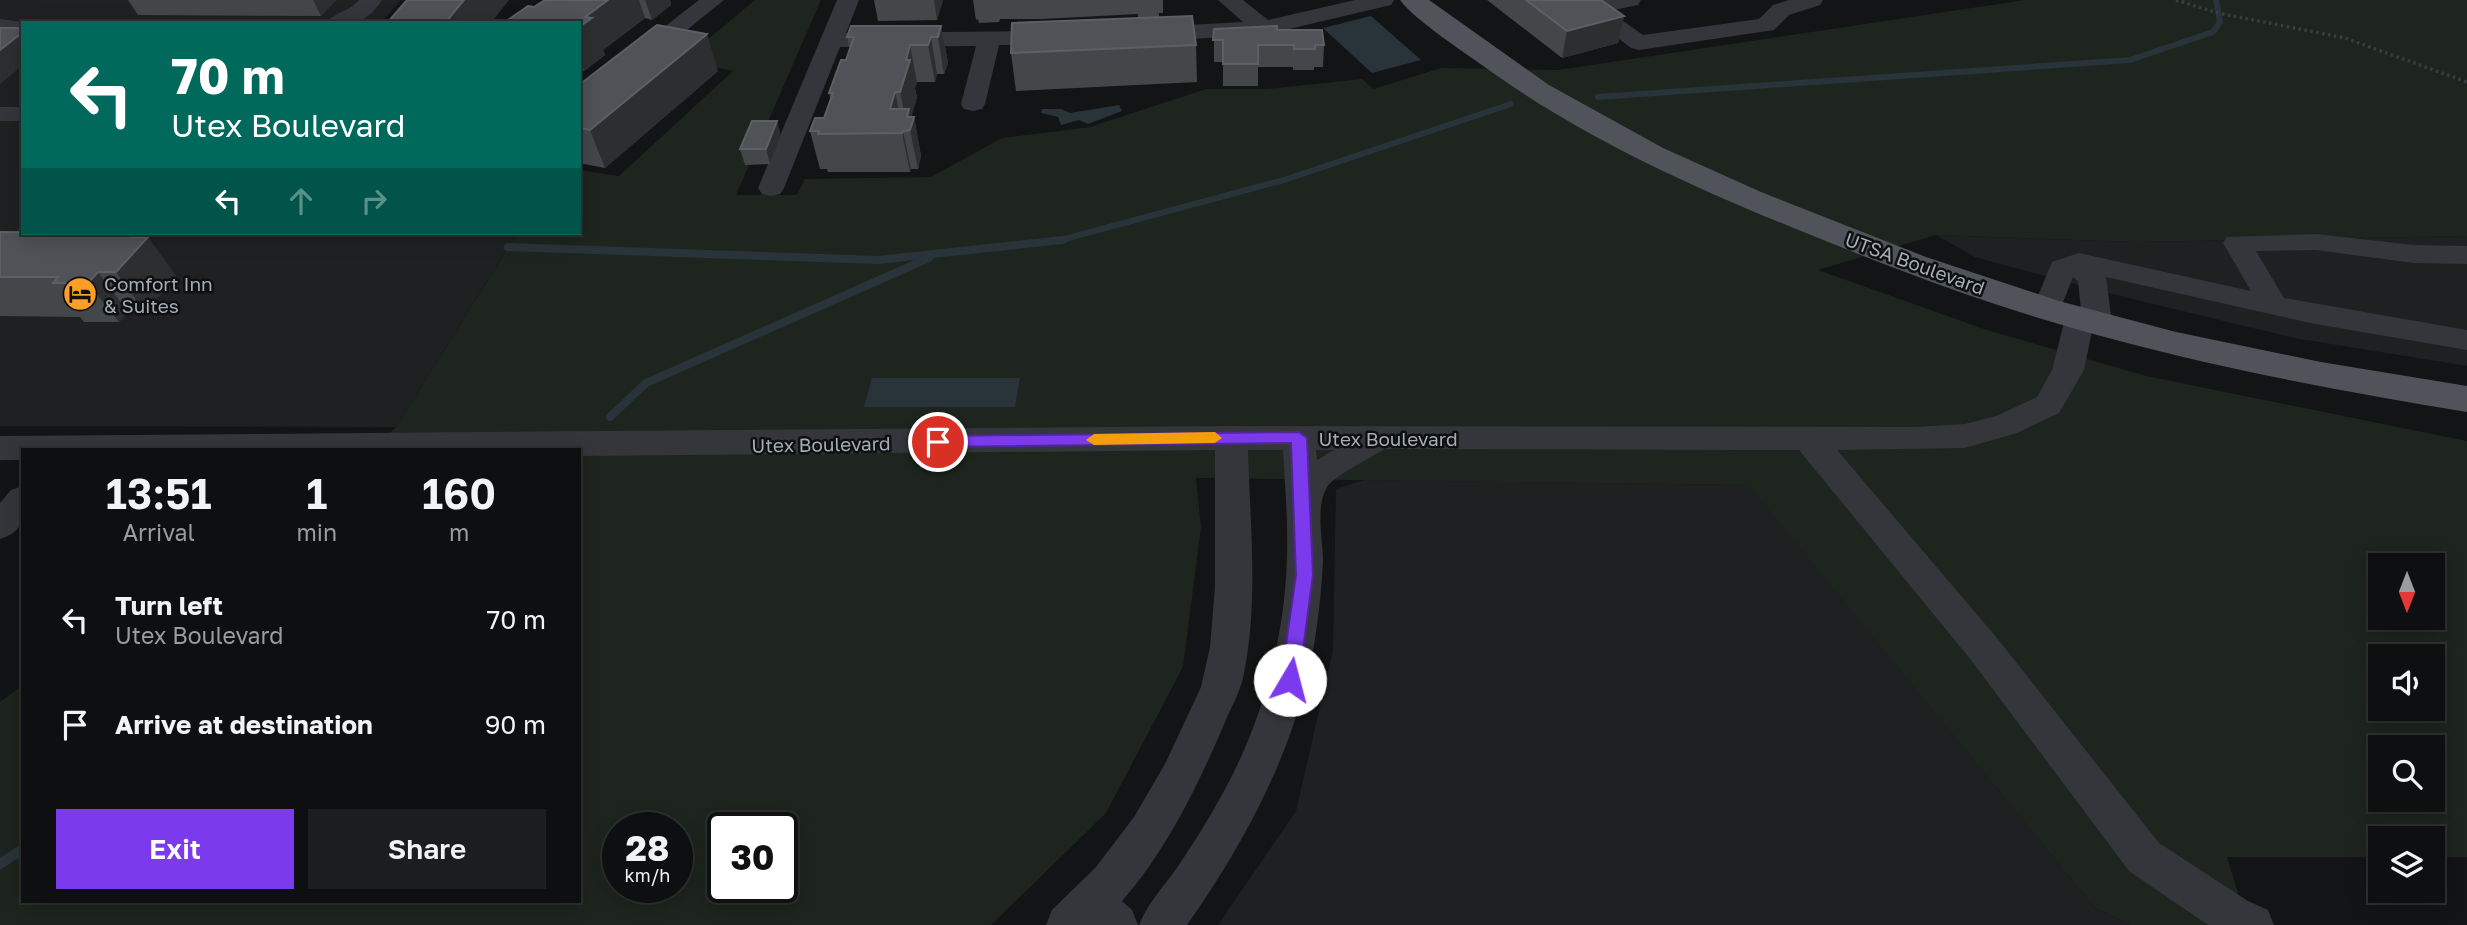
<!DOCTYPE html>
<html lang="en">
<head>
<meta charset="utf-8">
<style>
  body { margin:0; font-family:"Golos Text",sans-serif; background:#1c1d1e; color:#f1f3f6; height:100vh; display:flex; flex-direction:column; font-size:26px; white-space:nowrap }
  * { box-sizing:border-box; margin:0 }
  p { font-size:23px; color:#9b9c9f }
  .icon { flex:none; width:38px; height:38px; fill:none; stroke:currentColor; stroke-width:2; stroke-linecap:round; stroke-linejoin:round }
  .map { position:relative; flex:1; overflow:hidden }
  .drawer { position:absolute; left:21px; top:448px; width:560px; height:455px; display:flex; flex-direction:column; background:#0e0f10; border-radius:0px; box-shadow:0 4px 18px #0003,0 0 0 2px #2e2f30 }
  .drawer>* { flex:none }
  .guide { position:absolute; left:21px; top:21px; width:560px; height:214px; border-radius:0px; box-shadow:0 4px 18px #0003,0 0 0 2px #2e2f30; background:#00695c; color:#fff; overflow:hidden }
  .needle { width:46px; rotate:180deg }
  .buttons { position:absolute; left:2368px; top:553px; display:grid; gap:14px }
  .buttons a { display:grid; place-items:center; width:77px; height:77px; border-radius:0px; background:#0e0f10; box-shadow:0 4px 18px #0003,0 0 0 2px #2e2f30; font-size:35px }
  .speed { position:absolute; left:602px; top:812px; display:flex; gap:14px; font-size:35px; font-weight:700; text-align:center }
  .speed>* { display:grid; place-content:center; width:91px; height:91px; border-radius:50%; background:#0e0f10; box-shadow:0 4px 18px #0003,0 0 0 2px #2e2f30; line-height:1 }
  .speed small { font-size:18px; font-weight:400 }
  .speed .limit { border:4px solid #111; border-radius:10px; background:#fff; color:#111 }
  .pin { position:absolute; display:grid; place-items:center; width:60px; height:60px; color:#fff; margin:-30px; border:4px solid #fff; border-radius:50%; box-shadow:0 2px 7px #0007 }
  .me { position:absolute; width:77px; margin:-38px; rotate:8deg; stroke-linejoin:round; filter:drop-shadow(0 0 5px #0008) }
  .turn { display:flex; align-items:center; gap:24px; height:147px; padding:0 35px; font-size:32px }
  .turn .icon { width:91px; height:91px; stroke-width:2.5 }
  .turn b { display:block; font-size:49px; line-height:60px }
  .lanes { display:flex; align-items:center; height:66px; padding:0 35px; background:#0003; justify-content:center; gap:35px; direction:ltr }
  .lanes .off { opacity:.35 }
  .eta { display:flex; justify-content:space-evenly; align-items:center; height:119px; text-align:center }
  .eta b { font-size:42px; font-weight:600; line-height:49px }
  .cta { display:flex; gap:14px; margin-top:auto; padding:14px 35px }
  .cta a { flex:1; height:80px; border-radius:0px; background:#7c3aed; color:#fff; font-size:28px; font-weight:600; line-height:80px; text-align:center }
  .cta a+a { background:#1c1d1e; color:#f1f3f6 }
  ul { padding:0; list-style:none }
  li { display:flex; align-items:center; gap:21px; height:105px; padding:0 35px }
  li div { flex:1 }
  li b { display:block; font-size:26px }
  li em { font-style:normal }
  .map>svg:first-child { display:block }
</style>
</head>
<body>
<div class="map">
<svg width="2467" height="925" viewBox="0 0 2467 925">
  <rect width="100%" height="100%" fill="#131415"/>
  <g fill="#1f2022">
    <polygon points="0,0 401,0 381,23 23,23 23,233 517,233 396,427 0,426"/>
    <polygon points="1936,235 2135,242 2467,236 2467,366 2294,338 2108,293 1975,257"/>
    <polygon points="1364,480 1750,485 2095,908 2131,925 1218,925 1296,811 1333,650 1336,489"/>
  </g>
  <path fill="#1d251e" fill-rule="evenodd" d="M755,0H821L736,195H797L805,179L931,177L1002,138L1090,127L1206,89H1267L1362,79L1373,89L1441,68L1558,70L2025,0H2467V236L2135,242L1936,235L1818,270L1987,330L2146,376L2467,441V857H2433L2432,838H2380V857H2227L2238,893L2226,925H2131L2095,908L1749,485L1196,478L1201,527L1183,667L1106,813L991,925H0V702L23,685V901H579V450H373L396,427L516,235L253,233H579V170L619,176L733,71L683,60ZM2380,565H2432V618H2380ZM2380,656H2432V709H2380ZM2380,747H2432V800H2380ZM618,828H677V887H618ZM723,828H782V887H723Z"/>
  <g fill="#29343a">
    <polygon points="1371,16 1421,60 1372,73 1323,28"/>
    <polygon points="1119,105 1122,111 1088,124 1079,120 1061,125 1058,117 1041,113 1042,109 1061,109 1070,113"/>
    <polygon points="872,378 1020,378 1015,407 864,407"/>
  </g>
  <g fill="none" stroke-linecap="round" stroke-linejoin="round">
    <g stroke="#29343a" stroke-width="6">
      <polyline points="1598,97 2130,60 2213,32 2220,22 2216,0"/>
      <polyline points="1057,241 1284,180 1511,104"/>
    </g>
    <g stroke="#29343a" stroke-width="8">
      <polyline points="508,247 878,260 1063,240"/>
      <polyline points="610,417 646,383 929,258"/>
    </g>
    <polyline stroke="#29343a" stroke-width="10" points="0,864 23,849"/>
    <polyline stroke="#3a3d42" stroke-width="3.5" stroke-dasharray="2.5 3.5" stroke-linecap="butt" points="2176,0 2218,13 2345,38 2467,82"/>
    <g fill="#34363b" fill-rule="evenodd">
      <path d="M359,0H382C364,26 355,23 326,23C333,13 349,12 359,0Z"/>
      <polygon points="699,0 724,0 588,110 579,112 579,93"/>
      <polygon points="837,0 859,0 846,33 1055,31 1063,33 1067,38 1063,43 1055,45 999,45 985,104 982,109 973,111 964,109 961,104 976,46 840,47 784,188 780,194 771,196 762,194 758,188"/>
      <polygon points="1218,0 1243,0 1268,20 1355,0 1394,0 1391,5 1264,35 1151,41 1143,39 1140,34 1143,29 1151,27 1243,22"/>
      <polygon points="1601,0 1641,0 1638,5 1609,11 1643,35 1759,19 1773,5 1789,0 1823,0 1820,5 1789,15 1774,30 1639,50 1631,48 1580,9 1583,4"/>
      <polygon points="0,19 29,23 23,23 23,35 0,33"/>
      <rect x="0" y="107" width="23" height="14"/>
      <path d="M2316,234L2414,245L2467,246V264L2414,263L2316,250L2256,251L2284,298L2467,330V350L2310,323L2106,277L2112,323L2108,330L2092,331L2084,370L2059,413L2017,433L1965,448L1837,450L1997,638L2159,843L2248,901L2268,910L2274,925H2208L2129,871L1971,660L1799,450L1385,449C1372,457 1334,476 1327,487C1315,508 1323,538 1323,561C1322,582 1320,604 1317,625C1303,735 1250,835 1187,925H1139C1147,905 1161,889 1174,872C1192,846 1209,819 1224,791C1263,720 1285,637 1287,556C1288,521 1285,485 1283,450H1248C1250,525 1259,604 1243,678C1239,695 1229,711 1223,727C1196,789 1166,851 1122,901L1132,910L1138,925H1046L1052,910L1096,867L1134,817L1165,764L1201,687L1210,647L1215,587V450L579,456V450H23V460H0V436L1231,426L1916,427L1965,424L1996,416L2037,397L2052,370L2065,319L2069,312L2081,310L2078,281L2073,277L2058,315L2048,317L2038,315L2033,308L2052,262L2079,253L2251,291L2223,243L2227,237ZM1316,450H1334L1317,460Z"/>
      <path d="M23,486C23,512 29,530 0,539V503L11,490Z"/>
    </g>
    <path fill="#50535a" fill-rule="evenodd" d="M1400,0H1429L1549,85L1663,148L1761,192L1926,257L2059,301L2176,332L2321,362L2467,386V412C2333,390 2200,365 2069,327C1978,301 1889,267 1801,231C1695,188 1590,141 1496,75C1474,59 1414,20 1400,0Z"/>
  </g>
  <g fill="#44474a">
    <polygon points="128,0 336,0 321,16 138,15"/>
    <polygon points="545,0 670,0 671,5 652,20 645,18 603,50 605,55 584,71 579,70 579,23 506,23 505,22 534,7"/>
    <polygon points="874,0 943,0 937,20 878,21"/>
    <polygon points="973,0 1163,0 1163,13 1159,13 1159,17 1138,18 1138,14 1042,19 1000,19 999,22 979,23 978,19 976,20"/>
    <polygon points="1487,0 1601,0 1624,16 1618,43 1562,58"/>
    <polygon points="941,26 948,63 944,74 937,74 935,82 917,82 915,88 917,97 911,117 914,117 921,156 918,169 911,169 910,172 828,172 827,169 820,169 810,131 824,118 831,101 829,93 846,60 850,50 847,37"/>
    <polygon points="1214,29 1277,30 1324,45 1323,67 1314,67 1314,70 1293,70 1293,67 1258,67 1258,86 1223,86 1223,62 1214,62"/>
    <polygon points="1196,45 1197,82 1016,91 1011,53"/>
    <polygon points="718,71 605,168 579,163 579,85"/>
    <polygon points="781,136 770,164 745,165 740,149"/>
    <polygon points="0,232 137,233 176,276 145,312 128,312 119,322 84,322 80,317 0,316"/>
  </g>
  <g fill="#2c2e30">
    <polygon points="313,0 336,0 321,16"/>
    <polygon points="464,0 509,0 491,23 445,23"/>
    <polygon points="608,0 639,0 645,18 603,50 605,55 584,71 579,59 579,27 585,17"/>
    <polygon points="645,0 670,0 671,5 652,20"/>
    <polygon points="934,0 943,0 937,20"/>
    <polygon points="1624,16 1618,43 1562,58 1567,31"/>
    <polygon points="941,26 948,63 944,74 938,37"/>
    <polygon points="23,32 23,55 21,55 23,57 23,65 0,84 0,50"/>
    <polygon points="707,34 718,71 605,168 590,130"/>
    <polygon points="931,37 937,74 935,82 928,45"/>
    <polygon points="910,45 917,82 915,88 917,97 911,118 914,117 921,156 918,169 910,130 908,130 900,92 906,60"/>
    <polygon points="895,92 903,130 890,109"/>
    <polygon points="777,121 781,136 770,164 766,149"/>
    <polygon points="903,131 911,169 910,172 902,133"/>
    <polygon points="136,233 143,242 148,237 176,276 145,312 116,272 132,237"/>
    <polygon points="98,272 128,312 119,322 88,283"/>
  </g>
  <g fill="#4f5256" stroke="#5c6065" stroke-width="2">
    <polygon points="407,0 464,0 445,23 387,23"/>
    <polygon points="545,0 608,0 585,17 592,18 579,27 579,23 510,23 505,22 528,6 534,7"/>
    <polygon points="1526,0 1601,0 1624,16 1567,31"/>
    <polygon points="1192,16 1196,45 1011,53 1012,23"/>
    <polygon points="657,25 707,34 590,130 579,128 579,85"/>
    <polygon points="851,26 941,26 938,37 931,37 928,45 910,45 906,60 910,60 900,92 895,92 890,109 909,109 907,117 914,117 910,130 903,131 902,133 818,134 819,131 810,131 815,118 824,118 833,93 829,93 841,60 846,60 854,37 847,37"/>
    <polygon points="1277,26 1277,30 1322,30 1324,45 1315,45 1315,49 1294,49 1294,45 1258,45 1258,64 1223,64 1223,40 1213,40 1214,29"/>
    <polygon points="0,28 23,28 23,32 0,50"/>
    <polygon points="752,121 777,121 766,149 740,149"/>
    <polygon points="0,232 136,233 132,237 148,237 116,272 98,272 88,283 53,283 58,277 0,277"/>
  </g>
  <polygon fill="#7c3aed" stroke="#51269a" stroke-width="2" points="1299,432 1307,438 1313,575 1299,680 1296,685 1290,688 1283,685 1281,680 1296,575 1291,443 938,447 930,442 938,436"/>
  <polygon fill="#f59e0b" points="1215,432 1222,438 1215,443 1094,445 1086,440 1094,434"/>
  <defs>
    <g id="hotel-disc" transform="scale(1.75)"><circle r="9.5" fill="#fb9f26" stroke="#0e0f10"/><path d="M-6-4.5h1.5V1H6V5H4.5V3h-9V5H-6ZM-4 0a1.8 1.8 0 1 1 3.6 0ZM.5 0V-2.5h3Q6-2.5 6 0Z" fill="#111"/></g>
  </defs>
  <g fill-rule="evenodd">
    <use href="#hotel-disc" x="80" y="294"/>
  </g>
  <g text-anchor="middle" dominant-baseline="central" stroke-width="5" stroke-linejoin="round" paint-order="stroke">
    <g font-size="19" fill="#a4acb6" stroke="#0e0f10">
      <text transform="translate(1915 263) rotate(20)">UTSA Boulevard</text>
      <text x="1388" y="438">Utex Boulevard</text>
      <text transform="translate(821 444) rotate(-1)">Utex Boulevard</text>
    </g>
    <g font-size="19" fill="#a4acb6" stroke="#0e0f10" text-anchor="start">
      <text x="104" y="283">Comfort Inn<tspan x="104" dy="22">&amp; Suites</tspan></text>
    </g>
  </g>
</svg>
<div class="buttons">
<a><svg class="needle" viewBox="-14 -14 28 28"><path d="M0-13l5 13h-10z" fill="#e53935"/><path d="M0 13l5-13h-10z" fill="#9b9c9f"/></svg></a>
<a><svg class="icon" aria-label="sound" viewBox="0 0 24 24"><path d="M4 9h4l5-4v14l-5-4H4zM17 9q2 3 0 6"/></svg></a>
<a><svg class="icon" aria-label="search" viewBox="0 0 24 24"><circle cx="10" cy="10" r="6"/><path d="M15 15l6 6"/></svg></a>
<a><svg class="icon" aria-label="layers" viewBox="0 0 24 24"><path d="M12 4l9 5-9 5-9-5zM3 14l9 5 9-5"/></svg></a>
</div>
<div class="speed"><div>28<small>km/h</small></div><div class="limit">30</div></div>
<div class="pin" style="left:938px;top:442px;background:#d93025"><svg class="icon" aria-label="arrive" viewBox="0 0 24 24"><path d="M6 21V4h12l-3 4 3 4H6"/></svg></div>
<svg class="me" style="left:1290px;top:680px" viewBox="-20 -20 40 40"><circle r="19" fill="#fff"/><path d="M0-13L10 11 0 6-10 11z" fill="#7c3aed"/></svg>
<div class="guide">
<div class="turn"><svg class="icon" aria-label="left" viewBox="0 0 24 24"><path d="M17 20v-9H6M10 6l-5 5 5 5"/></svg><div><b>70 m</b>Utex Boulevard</div></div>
<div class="lanes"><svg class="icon" aria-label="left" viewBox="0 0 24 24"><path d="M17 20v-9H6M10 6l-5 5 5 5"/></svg><svg class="icon off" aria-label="ahead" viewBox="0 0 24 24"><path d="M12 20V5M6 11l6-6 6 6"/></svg><svg class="icon off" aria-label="right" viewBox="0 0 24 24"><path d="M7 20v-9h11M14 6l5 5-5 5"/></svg></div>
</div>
<section class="drawer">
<div class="eta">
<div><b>13:51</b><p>Arrival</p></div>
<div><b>1</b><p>min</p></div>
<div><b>160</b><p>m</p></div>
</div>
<ul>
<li><svg class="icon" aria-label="left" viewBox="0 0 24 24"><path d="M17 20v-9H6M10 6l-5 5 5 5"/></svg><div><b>Turn left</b><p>Utex Boulevard</p></div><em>70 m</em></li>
<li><svg class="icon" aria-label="arrive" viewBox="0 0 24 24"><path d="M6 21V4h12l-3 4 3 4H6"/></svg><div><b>Arrive at destination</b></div><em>90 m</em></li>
</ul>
<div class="cta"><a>Exit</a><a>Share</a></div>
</section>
</div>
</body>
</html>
